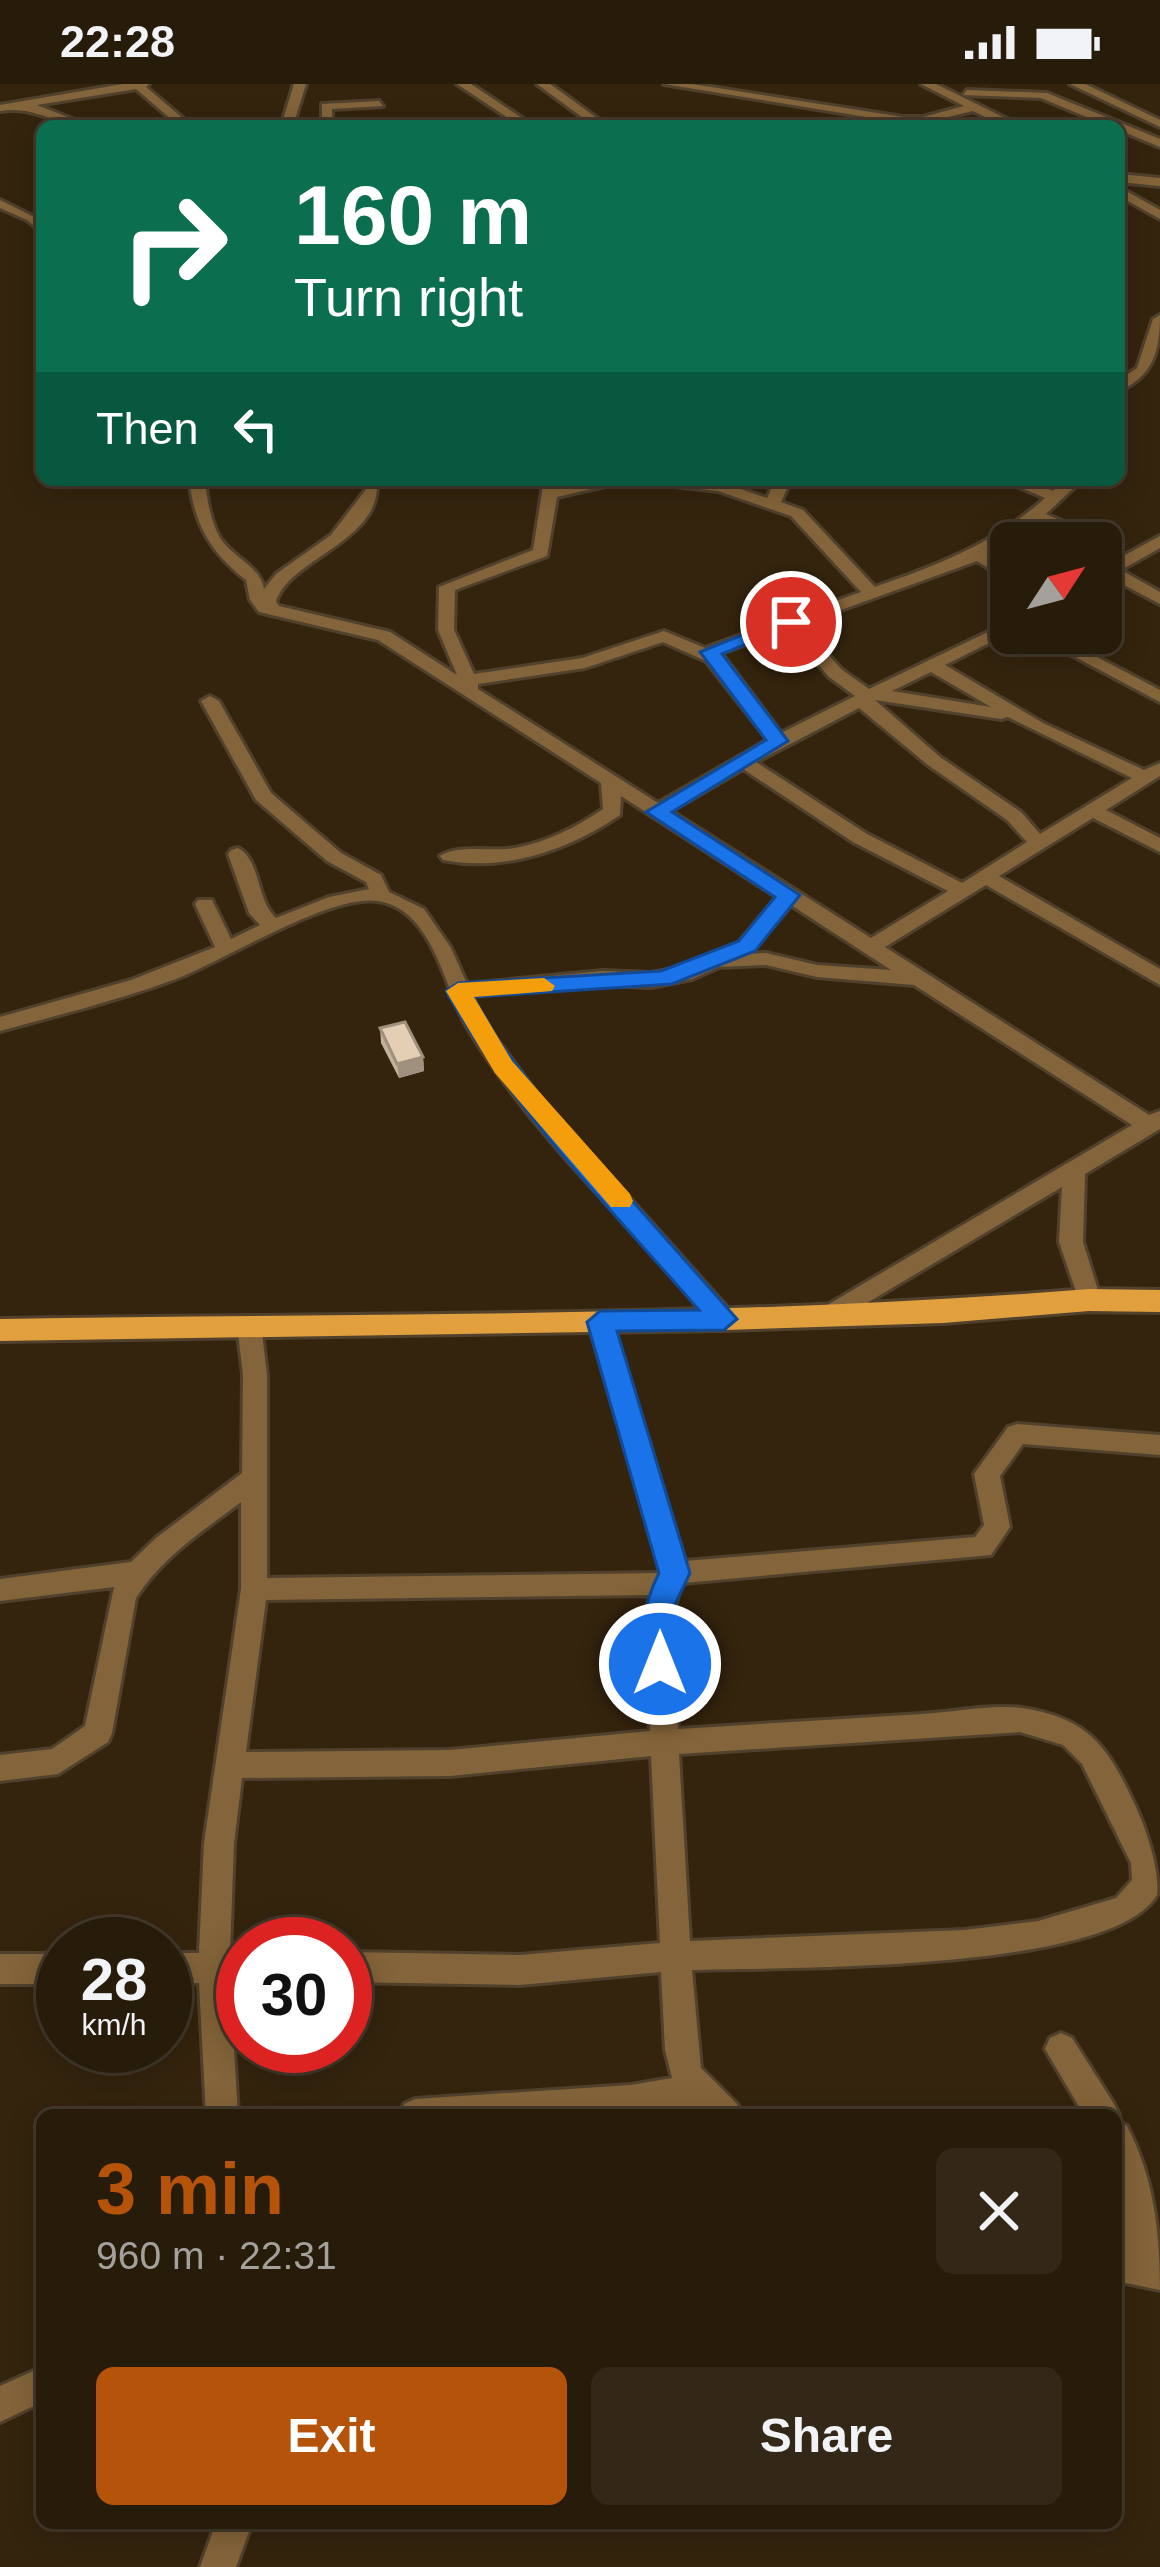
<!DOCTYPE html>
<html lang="en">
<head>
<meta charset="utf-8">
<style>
  body { margin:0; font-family:Helvetica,sans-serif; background:#332818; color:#f1f3f6; height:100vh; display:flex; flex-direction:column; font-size:45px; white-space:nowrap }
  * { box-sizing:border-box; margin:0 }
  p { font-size:39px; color:#a4a19c }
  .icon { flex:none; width:66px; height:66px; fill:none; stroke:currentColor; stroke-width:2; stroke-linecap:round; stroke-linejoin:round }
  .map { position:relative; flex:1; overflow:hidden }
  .drawer { position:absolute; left:36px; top:2025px; width:1086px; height:420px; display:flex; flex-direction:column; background:#271b0a; border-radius:18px; box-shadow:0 6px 30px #0003,0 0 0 3px #43392b }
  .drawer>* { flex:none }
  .hud { position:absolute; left:36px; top:36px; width:1089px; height:366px; border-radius:18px; box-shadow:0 6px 30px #0003,0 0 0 3px #43392b; background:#0b6e4f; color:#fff; overflow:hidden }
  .needle { width:78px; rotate:54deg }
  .controls { position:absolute; left:990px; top:438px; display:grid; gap:24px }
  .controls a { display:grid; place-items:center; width:132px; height:132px; border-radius:18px; background:#271b0a; box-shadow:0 6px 30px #0003,0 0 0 3px #43392b; font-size:60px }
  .speed { position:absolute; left:36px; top:1833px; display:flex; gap:24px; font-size:60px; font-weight:700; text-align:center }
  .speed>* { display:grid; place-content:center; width:156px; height:156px; border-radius:50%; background:#271b0a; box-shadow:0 6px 30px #0003,0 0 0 3px #43392b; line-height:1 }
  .speed small { font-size:30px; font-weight:400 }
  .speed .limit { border:18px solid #d22; background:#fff; color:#111 }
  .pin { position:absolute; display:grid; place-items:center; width:102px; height:102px; color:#fff; margin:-51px; border:6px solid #fff; border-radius:50%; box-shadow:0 3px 12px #0007 }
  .me { position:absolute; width:132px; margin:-66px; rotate:0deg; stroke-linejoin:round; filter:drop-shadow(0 0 9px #0008) }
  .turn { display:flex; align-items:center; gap:42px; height:252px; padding:0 60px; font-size:54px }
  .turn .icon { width:156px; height:156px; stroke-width:2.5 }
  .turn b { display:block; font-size:84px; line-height:102px }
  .then { display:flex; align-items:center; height:114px; padding:0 60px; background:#0003; gap:24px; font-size:45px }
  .round { display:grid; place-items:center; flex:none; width:126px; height:126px; border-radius:18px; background:#332818 }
  .head { display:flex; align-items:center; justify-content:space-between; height:204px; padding:0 60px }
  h1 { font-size:72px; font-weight:700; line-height:90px; color:#b45309 }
  .primary-button { display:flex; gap:24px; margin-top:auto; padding:24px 60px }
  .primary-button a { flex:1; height:138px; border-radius:18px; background:#b45309; color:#fff; font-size:48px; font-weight:700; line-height:138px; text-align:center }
  .primary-button a+a { background:#332818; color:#f1f3f6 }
  .status { display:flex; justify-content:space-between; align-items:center; height:84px; padding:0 60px; background:#271b0a; direction:ltr }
  .status svg { height:33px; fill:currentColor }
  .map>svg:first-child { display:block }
</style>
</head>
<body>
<div class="status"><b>22:28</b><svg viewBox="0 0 49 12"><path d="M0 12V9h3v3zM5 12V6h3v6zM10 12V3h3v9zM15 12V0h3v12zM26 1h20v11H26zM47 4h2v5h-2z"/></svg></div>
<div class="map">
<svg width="1160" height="2483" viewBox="0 0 1160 2483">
  <rect width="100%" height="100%" fill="#34240e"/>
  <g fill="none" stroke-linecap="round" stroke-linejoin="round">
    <g stroke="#50412d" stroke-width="6">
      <g id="minor">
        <path d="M123,0H149L146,3L192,42H179L136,5L37,21L90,42C55,42 36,21 0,27V21Z"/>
        <polygon points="294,0 306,0 293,42 281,42"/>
        <polygon points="457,0 471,0 534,42 520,42"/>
        <polygon points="537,0 550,0 608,42 594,42"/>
        <polygon points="664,0 692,0 903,33 923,33 964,22 921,0 936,0 1011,37 1074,39 1080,42 1004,42 973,27 923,39 903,39"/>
        <polygon points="1070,0 1085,0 1160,36 1160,43"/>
        <polygon points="967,6 1047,9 1160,55 1160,63 1119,46 1119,42 1108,42 1041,14 963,11"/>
        <polygon points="379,17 383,22 332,25 332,37 322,35 322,20"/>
        <polygon points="418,38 428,40 430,42 413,42"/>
        <polygon points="1119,90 1160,94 1160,102 1119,98"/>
        <polygon points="1119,103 1160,126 1160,135 1119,112"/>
        <polygon points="0,116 42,137 42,148 27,136 0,124"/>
        <path d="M1160,231C1160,267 1153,292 1119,307V296L1137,284L1153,235Z"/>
        <path d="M189,396H205C207,415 210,436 220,454C233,474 260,482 264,505L276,490L331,451L367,404H377C375,459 288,476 276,518L279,522L390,548L457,591L438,546L439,503L533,466L544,396H560L558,404L599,396H631L557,413L547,472L455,506L454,546L474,590L582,574L664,547L705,564L861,508L791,432L718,407L666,401L658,396L720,398L767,414L775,396H791L781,418L803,426L875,503C938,481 994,460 1045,414L1002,396H1024L1053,407L1065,396H1082L1046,430L1104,456V462L1085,459L1037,438L988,470L1011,486V498L977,477L802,540L841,585L869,605L1011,537V548L945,581L1043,639L1144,686L1160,679V692L1106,726L1160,754V768L1093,734L999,792L1160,885V901L986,801L885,863L1149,1031L1160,1027V1045L1085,1090L1083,1158L1101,1216L1097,1222H1081L1059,1158L1062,1103L840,1235H824L820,1229L824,1223L1132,1041L914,901L817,893L766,881L719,883L692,895L651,903L603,901L472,912L486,941L541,1015L732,1229L736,1235L732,1241H716C634,1143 536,1056 469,946C444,907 435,826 378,817C329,810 226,876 176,895C119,916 59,931 0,947V933L131,896L215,863L195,820L198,816H212L231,855L260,841L249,829L228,770L231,766L238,764C261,776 256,816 276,834L329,813L369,805L366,798L327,777L256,716L201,617L210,612L219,617L271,709L341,769L381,791L389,808L424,825L451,864L467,900L603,887L651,889L680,884L738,860L777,813L621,712L620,731C569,766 505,788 443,776L440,772C457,760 493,768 515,764C547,758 577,743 603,725L601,699L378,556L259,528L250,516L246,496C210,468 195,441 189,396ZM788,545L829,593L855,612L781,649L721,569ZM663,558L706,577L768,656L658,719L478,605V600L585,584ZM931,588L991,623L892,607ZM875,616L1001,635L1008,633L1132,694L1040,750L1021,728L940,673ZM859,624L928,681L1007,736L1027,758L962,799L867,750L756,678ZM743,685L853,758L948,807L871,854L671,727ZM791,821L891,886L817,881L766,869L749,870Z"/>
        <polygon points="1160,452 1160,464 1121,486 1160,508 1160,520 1109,493 1101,496 1103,483"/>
        <polygon points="1030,549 1051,549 1160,606 1160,618"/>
        <path d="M600,1228L612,1237L685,1477L975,1453L984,1441L974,1390L1008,1343L1017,1340L1160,1351V1371L1023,1360L1000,1392L1010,1443L991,1471L683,1499C662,1542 675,1598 678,1645C759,1640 841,1635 922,1630C954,1628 991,1620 1022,1624C1087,1634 1107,1661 1133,1717C1145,1741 1160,1785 1157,1811C1112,1889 781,1883 692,1886L701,1984L737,2020L742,2031H703L694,2022L643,2031H399L404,2020L415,2015L631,2001L672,1994L665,1966L661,1888L520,1901L345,1898V1868L520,1871L660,1859L651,1672L450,1692L242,1694L234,1759L230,1869H243V1899H230L238,2031H206L199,1899H165V1869H199L204,1759L241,1505V1418C203,1447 162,1473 136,1514L112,1649L108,1658L58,1690L0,1697V1671L52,1665L85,1642L114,1503L0,1517V1495L131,1478L156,1454L242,1389L243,1291L237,1241L249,1232L261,1241L267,1291V1494L662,1489L588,1237ZM650,1511L644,1542L650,1647L450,1666L246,1668L266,1516ZM1020,1648L1063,1661L1082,1680L1131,1779L1132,1796L1116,1814L1038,1837L965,1846L690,1857L679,1670Z"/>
        <rect x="0" y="1870" width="63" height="30"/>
        <path d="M1061,1949L1072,1954L1114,2020L1119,2031L1117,2037L1127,2042C1154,2094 1160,2149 1160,2206L1116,2197V2163L1125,2165L1116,2093V2031H1084L1045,1965L1050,1954Z"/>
        <polygon points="42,2283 42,2318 0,2338 0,2302"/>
        <polygon points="216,2439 252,2439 236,2483 200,2483"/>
      </g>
    </g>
    <g stroke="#50412d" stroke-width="6">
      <path id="major" d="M1089,1205L1160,1206V1228L1089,1227L943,1239L724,1246L0,1257V1235C363,1229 727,1234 1089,1205Z"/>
    </g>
    <use href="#minor" fill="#84643a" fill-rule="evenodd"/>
    <use href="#major" fill="#e29f3e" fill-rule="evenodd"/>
  </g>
  <polygon fill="#c4b29c" points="380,944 423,973 424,987 399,994 381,959"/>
  <polygon fill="#a0917f" points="423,973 424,987 399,994 397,980"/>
  <polygon fill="#e4cfb5" stroke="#a0917f" stroke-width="3" points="405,938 423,973 397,980 380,944"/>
  <path fill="#1a73e8" stroke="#114b97" stroke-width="3" d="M784,534L800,538L722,570L788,657L672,728L800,811L755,867L672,900L473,913L502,962L543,1016L737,1235L724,1246L617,1247L690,1489L675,1520V1580L671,1590L660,1594L649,1590C634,1559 645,1517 659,1489L587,1238L600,1227L699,1226C609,1123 513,1026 446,907L458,899L661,887L739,857L775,813L646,728L766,656L700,568Z"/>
  <polygon fill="#f59e0b" points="544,894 555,902 552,907 474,913 512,977 630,1110 633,1117 630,1123 611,1123 495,989 446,907 458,899"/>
</svg>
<div class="controls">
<a><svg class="needle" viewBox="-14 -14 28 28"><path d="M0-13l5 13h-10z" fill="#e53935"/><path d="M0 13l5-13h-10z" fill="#a4a19c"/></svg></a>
</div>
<div class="speed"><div>28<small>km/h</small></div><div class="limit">30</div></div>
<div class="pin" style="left:791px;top:538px;background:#d93025"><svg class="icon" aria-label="arrive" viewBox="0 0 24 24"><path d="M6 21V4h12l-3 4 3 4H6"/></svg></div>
<svg class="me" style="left:660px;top:1580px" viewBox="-20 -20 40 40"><circle r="17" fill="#1a73e8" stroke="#fff" stroke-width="3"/><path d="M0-11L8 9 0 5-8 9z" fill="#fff"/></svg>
<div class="hud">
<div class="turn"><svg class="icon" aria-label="right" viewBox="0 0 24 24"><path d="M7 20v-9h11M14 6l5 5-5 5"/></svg><div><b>160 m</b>Turn right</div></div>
<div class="then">Then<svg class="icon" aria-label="left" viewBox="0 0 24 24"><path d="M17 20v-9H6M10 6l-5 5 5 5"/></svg></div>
</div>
<section class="drawer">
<div class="head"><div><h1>3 min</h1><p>960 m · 22:31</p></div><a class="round"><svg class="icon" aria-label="close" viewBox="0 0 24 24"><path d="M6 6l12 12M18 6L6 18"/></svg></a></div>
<div class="primary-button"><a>Exit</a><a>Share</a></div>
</section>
</div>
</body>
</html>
